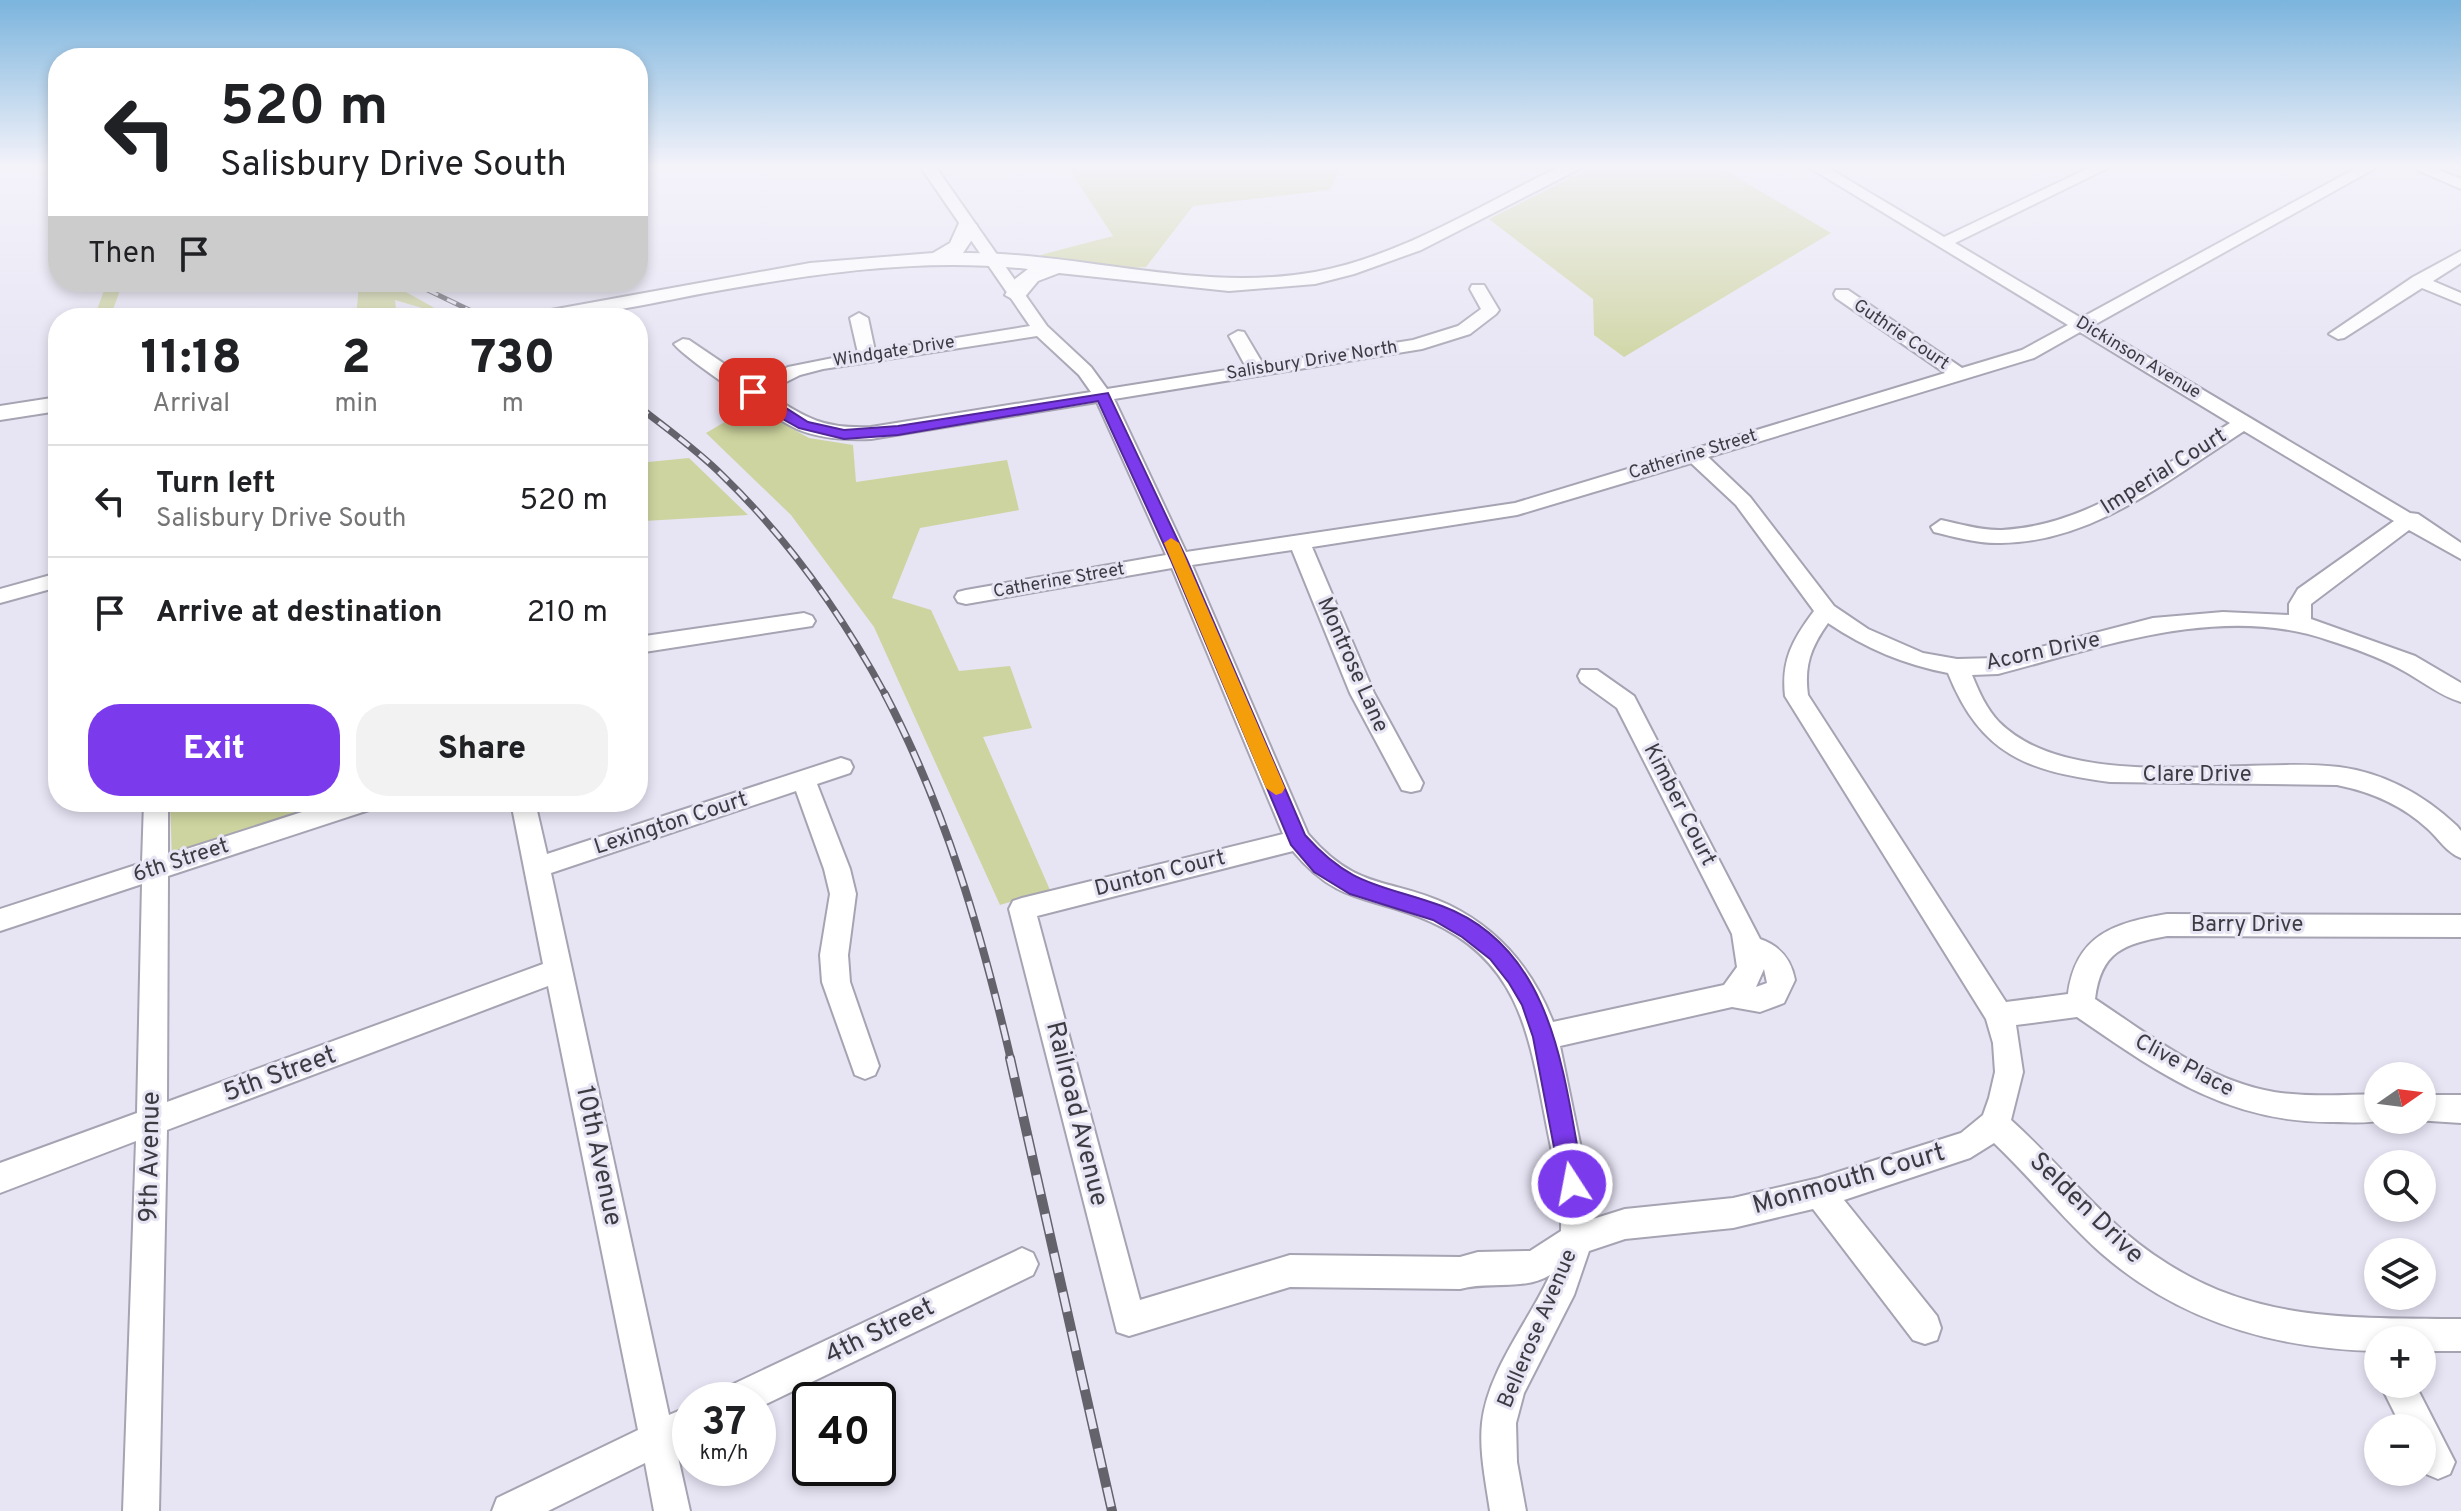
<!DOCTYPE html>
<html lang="en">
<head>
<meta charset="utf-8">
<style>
  body { margin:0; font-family:Overpass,sans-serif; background:#f2f2f2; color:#202124; height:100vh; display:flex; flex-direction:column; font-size:30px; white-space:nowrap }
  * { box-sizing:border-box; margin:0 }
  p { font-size:26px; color:#757577 }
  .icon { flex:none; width:44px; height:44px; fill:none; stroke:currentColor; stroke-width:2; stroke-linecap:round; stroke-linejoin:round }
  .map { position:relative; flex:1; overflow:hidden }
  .panel { position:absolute; left:48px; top:308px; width:600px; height:504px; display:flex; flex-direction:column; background:#fff; border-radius:32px; box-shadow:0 4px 12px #0003 }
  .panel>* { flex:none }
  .guide { position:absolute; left:48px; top:48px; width:600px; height:244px; border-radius:32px; box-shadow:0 4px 12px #0003; background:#fff; color:#202124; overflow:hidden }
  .needle { width:52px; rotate:76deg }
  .buttons { position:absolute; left:2364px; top:1062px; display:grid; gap:16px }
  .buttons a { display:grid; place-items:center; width:72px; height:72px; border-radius:50%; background:#fff; box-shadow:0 4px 12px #0003; font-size:40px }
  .speed { position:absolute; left:672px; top:1382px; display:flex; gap:16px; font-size:40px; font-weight:700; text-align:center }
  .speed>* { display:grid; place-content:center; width:104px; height:104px; border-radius:50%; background:#fff; box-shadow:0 4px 12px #0003; line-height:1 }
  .speed small { font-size:20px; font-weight:400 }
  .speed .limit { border:4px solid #111; border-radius:12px; background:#fff; color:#111 }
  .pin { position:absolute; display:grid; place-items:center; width:68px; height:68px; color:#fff; margin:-34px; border-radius:16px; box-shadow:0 4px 12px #0006 }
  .me { position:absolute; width:88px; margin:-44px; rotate:349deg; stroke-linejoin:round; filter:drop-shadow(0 0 6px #0008) }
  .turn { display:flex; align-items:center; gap:28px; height:168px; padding:0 40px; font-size:36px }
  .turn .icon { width:104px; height:104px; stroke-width:2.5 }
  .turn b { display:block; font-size:56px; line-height:68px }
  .then { display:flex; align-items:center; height:76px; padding:0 40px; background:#0003; gap:16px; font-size:30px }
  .eta { display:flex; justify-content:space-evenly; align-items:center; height:136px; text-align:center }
  .eta b { font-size:48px; font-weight:800; line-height:56px }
  .button { display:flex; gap:16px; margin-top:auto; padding:16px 40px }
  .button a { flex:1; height:92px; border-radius:32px; background:#7c3aed; color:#fff; font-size:32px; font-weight:800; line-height:92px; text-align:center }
  .button a+a { background:#f2f2f2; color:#202124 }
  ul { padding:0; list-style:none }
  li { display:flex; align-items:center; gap:24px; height:112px; padding:0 40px; border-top:2px solid #e0e0e0 }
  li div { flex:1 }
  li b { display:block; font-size:30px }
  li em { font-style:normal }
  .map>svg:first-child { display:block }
</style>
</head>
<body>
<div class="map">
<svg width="2461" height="1511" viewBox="0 0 2461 1511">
  <rect width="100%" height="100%" fill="#e7e4f4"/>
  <g fill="#ced49f">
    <polygon points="1067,166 1343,166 1329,190 1193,206 1146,267 1074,272 1011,267 1044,254 1113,236"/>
    <polygon points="1594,166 1718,166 1831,233 1624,357 1594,335 1593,299 1489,219"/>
    <polygon points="107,282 123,282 110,318 94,318"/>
    <polygon points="356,282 388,282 449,316 395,300 397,318 356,318 359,284"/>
    <polygon points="752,406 809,438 853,445 856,482 1007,460 1019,510 920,528 892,598 931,610 959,671 1010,666 1032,728 983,737 1050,890 1000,905 874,627 791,515 706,433"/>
    <polygon points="689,458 748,515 644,521 638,517 638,463"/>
    <polygon points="170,802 341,802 172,859"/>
  </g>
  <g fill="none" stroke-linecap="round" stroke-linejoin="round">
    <g stroke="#a6a3b2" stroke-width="4">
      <g id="minor">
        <path d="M920,166H935L1047,326L1091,367L1107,389L1246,367L1229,336L1238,331L1244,332L1263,364L1413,340L1458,326L1481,309L1470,289L1472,285H1484L1499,310L1496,314L1470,334L1422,349L1114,399L1186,552L1515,503L1945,373L1836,298L1834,294L1836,290H1848L1962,368L2022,350L2068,325L1807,166H1825L1944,237L2093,166H2112L1955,243L2081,318L2360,166H2379L2094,325L2410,513L2418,514L2461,543V559L2409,530L2311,604V619L2415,656L2461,683V702C2440,696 2421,680 2402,670C2380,657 2353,648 2328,640C2221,603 2102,647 1998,674L1972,675C1979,692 1986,708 1999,722C2072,795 2245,756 2339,767C2385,773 2424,795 2457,826L2461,831V858C2447,853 2439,839 2428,829C2402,805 2372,792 2337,785L2110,782C2027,771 1981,755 1948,673C1905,665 1865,648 1828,623C1811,647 1804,665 1808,695L2006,1002L2068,994C2076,934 2115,923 2167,914L2461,915V937L2167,936C2124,944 2101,951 2095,999C2151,1036 2206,1080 2274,1092C2308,1097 2343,1095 2378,1094V1120H2382C2367,1124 2349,1122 2333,1122C2228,1123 2160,1074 2077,1017L2016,1025L2023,1072L2011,1120C2050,1155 2084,1197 2123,1231C2230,1322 2328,1318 2461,1319V1351H2422V1340H2378V1351C2275,1349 2180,1322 2101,1253C2063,1219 2031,1178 1994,1143L1970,1158L1844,1200L1937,1316L1941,1328L1937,1340L1925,1344L1913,1340L1813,1209L1733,1228L1625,1239L1589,1251L1574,1295L1524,1393L1516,1423L1517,1462L1526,1511H1490C1486,1483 1479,1452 1482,1423C1488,1370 1528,1323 1550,1275C1524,1291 1489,1281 1460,1289L1290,1287L1129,1336L1117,1332L1009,909L1013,901L1022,898L1283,834L1172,568L966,604L958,602L955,597L958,592L966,590L1166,555L1097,402L871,439C847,440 820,439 797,429C775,419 688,361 674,344L683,339L689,340L754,384L788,367L858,353L850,318L859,313L868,318L875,351L1030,326ZM2080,332L2230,423C2159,468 2091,525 2002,530C1983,531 1960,524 1941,520L1931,527L1934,532C1954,537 1980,544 2001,543C2094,542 2169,479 2244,431L2394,521L2298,589L2289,604V615L2223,612L2153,618L1998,658L1957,659L1923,653L1868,629L1834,606L1750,497L1708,457L2034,358ZM1037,336L1079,375L1091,392L871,427C822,429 806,418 766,392L800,375L823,369ZM1691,463L1736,505L1814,611C1793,639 1781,660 1785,696L1986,1019L1993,1043L1995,1072L1989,1098L1983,1115L1961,1133L1819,1178L1733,1198L1625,1209L1593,1219L1592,1202L1560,1046L1732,1007L1760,1012L1784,1003L1795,980C1791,959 1780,946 1760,939L1634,696L1597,670H1581L1578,676L1581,682L1617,708L1732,934L1737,967L1724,985L1553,1022C1533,970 1500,930 1449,905C1389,877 1358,892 1308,834L1192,565L1292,550L1350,693L1402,790L1411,792L1420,790L1423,783L1374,693L1312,547L1517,515ZM1293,851C1339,907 1373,895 1431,922C1518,961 1529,1033 1545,1117C1552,1155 1562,1192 1561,1231L1530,1251L1478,1252L1460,1257L1290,1255L1140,1300L1037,916ZM1764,969L1767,983L1756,987Z"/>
        <polygon points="2408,166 2429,166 2461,179 2461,189"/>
        <polygon points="2461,251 2461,263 2433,281 2461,293 2461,304 2422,288 2344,338 2338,339 2329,334 2413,277"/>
        <polygon points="58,573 58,587 0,603 0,589"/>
        <polygon points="804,613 812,616 815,621 812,626 638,653 638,637"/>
        <polygon points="841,758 850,761 853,767 850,773 817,784 850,869 856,894 848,955 850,982 879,1066 875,1075 865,1079 855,1075 822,982 820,955 830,894 824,869 796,791 551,873 669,1415 690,1406 690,1441 676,1448 690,1511 654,1511 645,1463 548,1511 492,1511 497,1498 638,1430 548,986 167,1130 159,1511 123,1511 136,1141 0,1193 0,1163 137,1113 142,884 0,931 0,909 142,863 144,802 168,802 168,855 333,802 375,802 372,809 168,876 167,1102 543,964 511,802 535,802 547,854"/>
        <polygon points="2422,1095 2461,1095 2461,1123 2415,1120 2422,1120"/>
        <polygon points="1022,1248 1033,1253 1038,1264 1033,1275 758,1408 758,1400 720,1400 725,1388"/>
        <polygon points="2380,1384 2415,1384 2455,1462 2450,1474 2438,1479 2426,1474 2422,1467 2422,1428 2402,1428"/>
      </g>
    </g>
    <g stroke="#a6a3b2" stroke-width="4">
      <g id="major">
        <path d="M1561,166H1585L1421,250L1354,274L1315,284L1229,291L1059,273L1038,281L1023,299L1016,301L1005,295L1015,279L1028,269C920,257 811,274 705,293C646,304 589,318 529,318L540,312L810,263L933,253L950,243L960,221L967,219L977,225L973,238L963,253C1081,252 1197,293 1315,272C1402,256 1482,204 1561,166Z"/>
        <polygon points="58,397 58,411 0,420 0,406"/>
      </g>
    </g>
    <use href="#minor" fill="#fff" fill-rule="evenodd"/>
    <use href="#major" fill="#fff" fill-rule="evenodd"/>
    <g stroke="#64626b" stroke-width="5">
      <polyline id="rail-far3" points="411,282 486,318"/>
    </g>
    <g stroke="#64626b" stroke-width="7">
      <path id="rail-far2" d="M638,406C667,429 697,450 723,476C788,539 843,616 886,696"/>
    </g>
    <g stroke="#64626b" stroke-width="8">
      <path id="rail-far1" d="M885,694C946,810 981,932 1011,1060"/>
    </g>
    <g stroke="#64626b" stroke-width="10">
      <polyline id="rail" points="1010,1058 1112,1511"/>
    </g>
    <use href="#rail-far3" stroke="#e7e4f4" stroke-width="3" stroke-dasharray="10" stroke-linecap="butt"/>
    <use href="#rail-far2" stroke="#e7e4f4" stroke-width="4" stroke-dasharray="13" stroke-linecap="butt"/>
    <use href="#rail-far1" stroke="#e7e4f4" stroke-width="5" stroke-dasharray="16" stroke-linecap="butt"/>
    <use href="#rail" stroke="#e7e4f4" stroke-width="7" stroke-dasharray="20" stroke-linecap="butt"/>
  </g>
  <linearGradient id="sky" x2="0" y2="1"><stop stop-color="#7bb4dd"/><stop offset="0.44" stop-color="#f4f3fa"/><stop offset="1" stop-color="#f4f3fa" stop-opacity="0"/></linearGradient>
  <rect width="2461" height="378" fill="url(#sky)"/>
  <path fill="#7c3aed" stroke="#51269a" stroke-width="2" d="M753,387L808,422L844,430L898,426L1108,393L1187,560L1305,835C1352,888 1382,884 1442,906C1557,949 1564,1081 1584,1184L1580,1191L1572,1195L1564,1191L1561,1184L1533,1037L1522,1005L1509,983L1490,959L1462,937L1433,920L1350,894L1314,872L1291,845L1171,560L1098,401L898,435L844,439L799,428L772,413L748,395L746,392Z"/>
  <polygon fill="#f59e0b" points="1171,538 1179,543 1285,788 1282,793 1276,795 1266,788 1164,543"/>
  <g text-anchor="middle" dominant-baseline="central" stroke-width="6" stroke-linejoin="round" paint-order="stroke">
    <g font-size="18" fill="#3d3b42" stroke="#e7e4f4">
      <text transform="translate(1901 335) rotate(34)">Guthrie Court</text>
      <text transform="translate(894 352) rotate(-9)">Windgate Drive</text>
      <text transform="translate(2138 358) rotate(31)">Dickinson Avenue</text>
      <text transform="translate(1312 361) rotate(-9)">Salisbury Drive North</text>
      <text transform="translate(1693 455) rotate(-17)">Catherine Street</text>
      <text transform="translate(1059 581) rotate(-10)">Catherine Street</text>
    </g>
    <g font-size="22" fill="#3d3b42" stroke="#e7e4f4">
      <text transform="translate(2164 472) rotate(-32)">Imperial Court</text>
      <text transform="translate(2043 652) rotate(-12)">Acorn Drive</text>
      <text transform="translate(1352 665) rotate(66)">Montrose Lane</text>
      <text x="2197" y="775">Clare Drive</text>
      <text transform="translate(1679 805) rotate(63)">Kimber Court</text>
      <text transform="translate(671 824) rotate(-18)">Lexington Court</text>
      <text transform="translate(181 861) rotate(-18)">6th Street</text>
      <text transform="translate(1160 874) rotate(-14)">Dunton Court</text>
      <text x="2247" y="925">Barry Drive</text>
      <text transform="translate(2184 1066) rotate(28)">Clive Place</text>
      <text transform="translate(1538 1329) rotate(-67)">Bellerose Avenue</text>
    </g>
    <g font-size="26" fill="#3d3b42" stroke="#e7e4f4">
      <text transform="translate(280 1075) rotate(-20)">5th Street</text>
      <text transform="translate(1076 1114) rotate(76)">Railroad Avenue</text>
      <text transform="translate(598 1156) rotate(78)">10th Avenue</text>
      <text transform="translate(151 1157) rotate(-89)">9th Avenue</text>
      <text transform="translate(1849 1180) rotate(-16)">Monmouth Court</text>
      <text transform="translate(2086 1209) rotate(44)">Selden Drive</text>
      <text transform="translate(880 1332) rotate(-26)">4th Street</text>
    </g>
  </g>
</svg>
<div class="buttons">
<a><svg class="needle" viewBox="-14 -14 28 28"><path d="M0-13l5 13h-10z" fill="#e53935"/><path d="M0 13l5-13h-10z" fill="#757577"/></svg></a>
<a><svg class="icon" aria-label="search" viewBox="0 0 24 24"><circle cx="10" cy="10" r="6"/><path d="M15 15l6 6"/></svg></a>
<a><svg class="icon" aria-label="layers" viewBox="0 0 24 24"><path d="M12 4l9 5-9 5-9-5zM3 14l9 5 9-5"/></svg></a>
<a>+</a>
<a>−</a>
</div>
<div class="speed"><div>37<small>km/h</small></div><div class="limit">40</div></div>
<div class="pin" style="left:753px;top:392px;background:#d93025"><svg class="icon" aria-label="arrive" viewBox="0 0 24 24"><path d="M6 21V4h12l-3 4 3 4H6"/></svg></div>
<svg class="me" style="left:1572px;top:1184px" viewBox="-20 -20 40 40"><circle r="17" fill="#7c3aed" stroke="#fff" stroke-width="3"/><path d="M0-11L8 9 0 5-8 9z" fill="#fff"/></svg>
<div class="guide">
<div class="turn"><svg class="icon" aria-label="left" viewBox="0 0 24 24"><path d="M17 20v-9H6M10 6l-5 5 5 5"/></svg><div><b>520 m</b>Salisbury Drive South</div></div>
<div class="then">Then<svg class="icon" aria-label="arrive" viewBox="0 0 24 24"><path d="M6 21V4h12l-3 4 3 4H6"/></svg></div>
</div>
<section class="panel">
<div class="eta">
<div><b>11:18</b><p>Arrival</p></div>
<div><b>2</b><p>min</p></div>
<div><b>730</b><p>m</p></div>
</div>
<ul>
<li><svg class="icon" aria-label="left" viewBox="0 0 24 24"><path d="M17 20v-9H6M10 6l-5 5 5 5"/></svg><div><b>Turn left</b><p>Salisbury Drive South</p></div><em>520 m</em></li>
<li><svg class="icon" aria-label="arrive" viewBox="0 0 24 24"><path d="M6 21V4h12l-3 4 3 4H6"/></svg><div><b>Arrive at destination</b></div><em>210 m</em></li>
</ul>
<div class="button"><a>Exit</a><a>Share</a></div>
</section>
</div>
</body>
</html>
